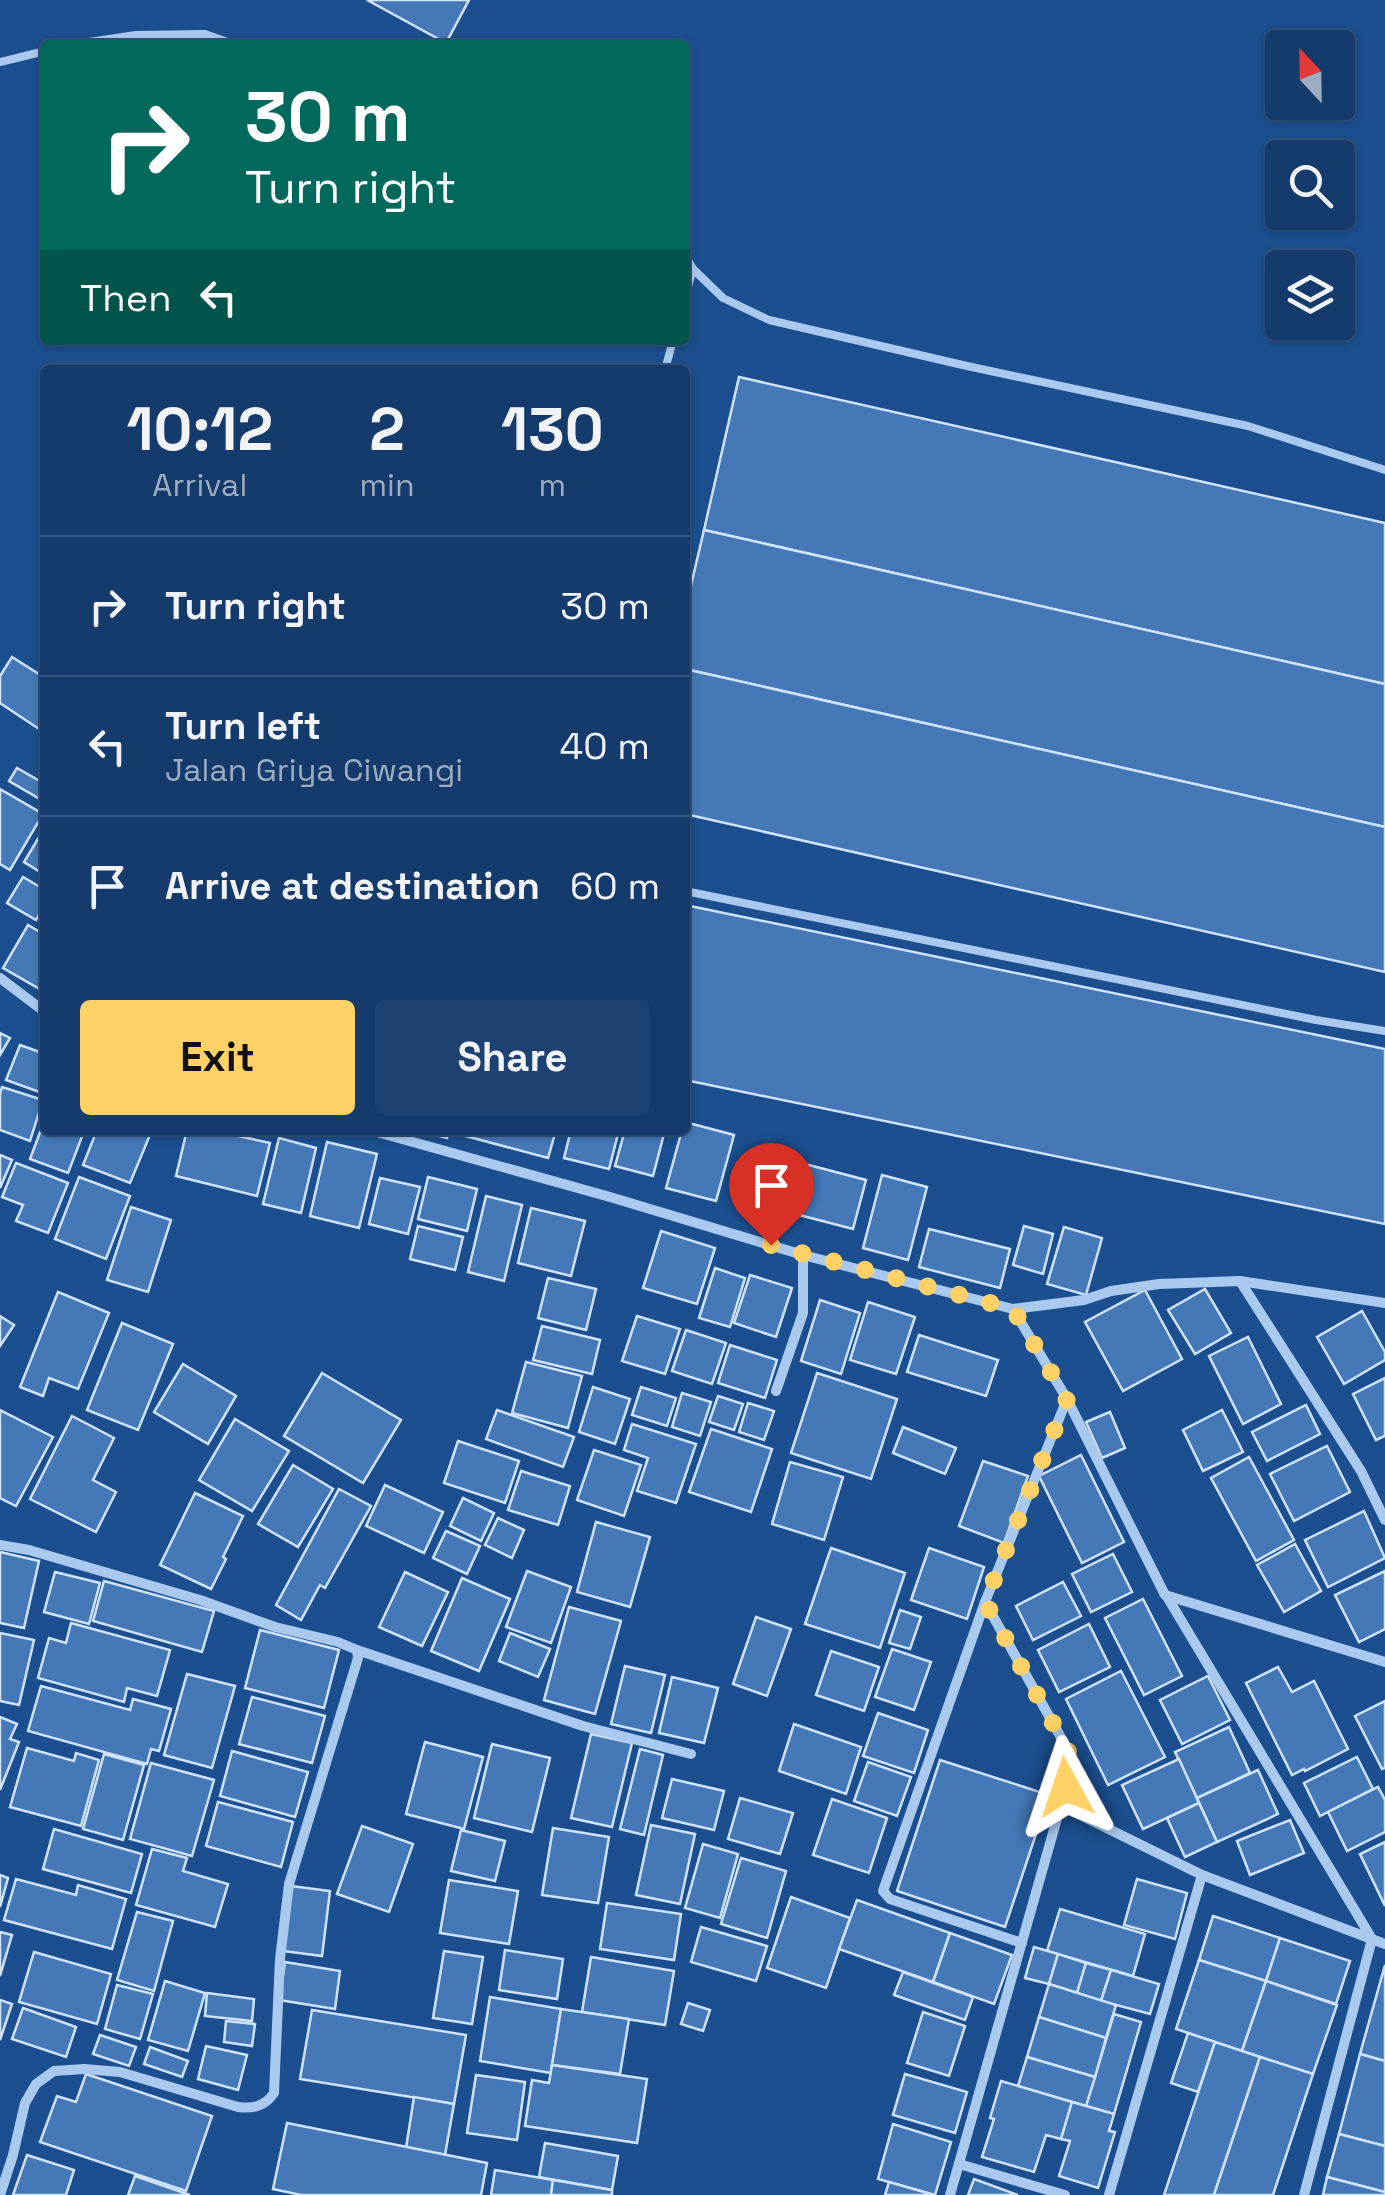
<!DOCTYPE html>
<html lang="en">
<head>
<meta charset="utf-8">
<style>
  body { margin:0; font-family:"Space Grotesk",sans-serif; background:#1d4271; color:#f1f3f6; height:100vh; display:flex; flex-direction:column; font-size:38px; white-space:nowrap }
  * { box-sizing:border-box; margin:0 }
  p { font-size:32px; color:#9dadc1 }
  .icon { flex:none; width:55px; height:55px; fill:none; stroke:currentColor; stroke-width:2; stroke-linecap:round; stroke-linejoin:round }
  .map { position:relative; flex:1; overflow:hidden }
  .details { position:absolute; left:40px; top:365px; width:650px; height:770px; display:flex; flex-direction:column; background:#143b6b; border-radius:10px; box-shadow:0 2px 8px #0004,0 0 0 2px #33557e }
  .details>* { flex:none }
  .hud { position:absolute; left:40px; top:40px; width:650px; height:305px; border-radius:10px; box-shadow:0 2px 8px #0004,0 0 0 2px #33557e; background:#00695c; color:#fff; overflow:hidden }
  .needle { width:65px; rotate:338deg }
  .fabs { position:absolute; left:1265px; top:30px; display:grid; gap:20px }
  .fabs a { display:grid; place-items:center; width:90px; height:90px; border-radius:10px; background:#143b6b; box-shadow:0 2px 8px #0004,0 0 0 2px #33557e; font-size:50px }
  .pin { position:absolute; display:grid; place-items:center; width:85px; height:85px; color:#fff; margin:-102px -42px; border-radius:50% 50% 50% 0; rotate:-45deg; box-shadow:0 0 10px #0007 }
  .pin .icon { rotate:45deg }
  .me { position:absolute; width:110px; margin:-55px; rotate:355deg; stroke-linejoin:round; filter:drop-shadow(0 0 8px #0008) }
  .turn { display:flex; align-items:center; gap:35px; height:210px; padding:0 40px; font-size:45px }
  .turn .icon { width:130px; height:130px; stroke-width:2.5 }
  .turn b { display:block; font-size:70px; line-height:85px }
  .then { display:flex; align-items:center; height:95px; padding:0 40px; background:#0003; gap:20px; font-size:38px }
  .eta { display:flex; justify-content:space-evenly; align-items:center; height:170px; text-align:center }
  .eta b { font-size:60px; font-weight:700; line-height:70px }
  .action { display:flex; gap:20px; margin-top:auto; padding:20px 40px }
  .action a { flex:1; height:115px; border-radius:10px; background:#ffd166; color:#111; font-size:40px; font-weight:700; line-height:115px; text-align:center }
  .action a+a { background:#1d4271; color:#f1f3f6 }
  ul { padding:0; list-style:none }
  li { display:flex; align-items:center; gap:30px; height:140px; padding:0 40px; border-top:2px solid #33557e }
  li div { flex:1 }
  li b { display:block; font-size:38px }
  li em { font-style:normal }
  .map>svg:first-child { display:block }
</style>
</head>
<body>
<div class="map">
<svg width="1385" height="2195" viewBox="0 0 1385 2195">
  <rect width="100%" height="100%" fill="#1b4f8f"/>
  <g fill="#4478b7" stroke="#cfe3fa" stroke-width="2.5">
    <polygon points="367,0 469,0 446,43"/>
    <polygon points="739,377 1385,523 1385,684 704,530"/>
    <polygon points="704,530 1385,684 1385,827 685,669 685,611"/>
    <polygon points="12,657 45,678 45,733 0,703 0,676"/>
    <polygon points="685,669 1385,827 1385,972 685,814"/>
    <polygon points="17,768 45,784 45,802 9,781"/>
    <polygon points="0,789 43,814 10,870 0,864"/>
    <polygon points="45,827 45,875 24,862"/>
    <polygon points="23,877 45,890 45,904 36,920 7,903"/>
    <polygon points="685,905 1385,1049 1385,1224 685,1080"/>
    <polygon points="28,925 45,935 45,992 3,968"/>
    <polygon points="0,1033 10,1038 0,1055"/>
    <polygon points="20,1045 45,1054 45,1094 6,1080"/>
    <polygon points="2,1087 43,1100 30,1141 0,1130 0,1094"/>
    <polygon points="45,1119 45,1130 73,1130 83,1134 68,1173 30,1159"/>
    <polygon points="685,1122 734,1135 716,1201 666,1188 682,1130 685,1130"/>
    <polygon points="97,1130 152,1130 130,1183 83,1165"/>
    <polygon points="187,1130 212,1130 270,1143 257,1196 176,1176"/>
    <polygon points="417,1130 449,1130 447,1138"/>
    <polygon points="463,1130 556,1130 548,1158 462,1135"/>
    <polygon points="571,1130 619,1130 609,1169 564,1158"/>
    <polygon points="625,1130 665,1130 653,1176 615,1166"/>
    <polygon points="279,1138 316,1148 301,1213 263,1204"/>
    <polygon points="327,1142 377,1154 359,1228 310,1216"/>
    <polygon points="763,1153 866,1180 853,1229 749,1202"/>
    <polygon points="0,1155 12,1160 0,1188"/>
    <polygon points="16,1163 68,1183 48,1233 16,1221 23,1205 2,1197"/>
    <polygon points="882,1175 927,1187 908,1260 863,1248"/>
    <polygon points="79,1177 130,1196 106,1259 55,1239"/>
    <polygon points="428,1177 477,1189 467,1231 418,1219"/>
    <polygon points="380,1178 420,1187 408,1234 369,1224"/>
    <polygon points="486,1196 522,1205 504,1281 468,1272"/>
    <polygon points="131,1207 171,1220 148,1292 107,1280"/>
    <polygon points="531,1208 585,1221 571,1276 518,1263"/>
    <polygon points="418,1226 463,1237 455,1270 410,1259"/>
    <polygon points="1024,1226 1053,1234 1043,1274 1013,1265"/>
    <polygon points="1064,1227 1102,1238 1086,1295 1047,1284"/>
    <polygon points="929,1229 1010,1249 1000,1288 919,1267"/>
    <polygon points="661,1231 715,1248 697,1304 643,1288"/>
    <polygon points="715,1268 745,1278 730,1327 699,1318"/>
    <polygon points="750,1275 792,1288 776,1337 734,1323"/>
    <polygon points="548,1278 596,1289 586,1330 538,1318"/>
    <polygon points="1205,1289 1231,1333 1195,1354 1168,1310"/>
    <polygon points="1145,1290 1182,1359 1123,1391 1085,1322"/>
    <polygon points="58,1292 109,1313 78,1389 49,1378 43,1396 20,1387"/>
    <polygon points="820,1300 860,1313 841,1374 801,1361"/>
    <polygon points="868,1302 915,1317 896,1374 850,1360"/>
    <polygon points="1362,1311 1385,1352 1385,1360 1344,1384 1317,1337"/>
    <polygon points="0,1316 14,1325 0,1346"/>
    <polygon points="637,1316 680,1329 665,1374 622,1361"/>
    <polygon points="122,1323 173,1344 138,1430 87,1410"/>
    <polygon points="542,1326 600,1340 592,1374 533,1360"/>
    <polygon points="686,1330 726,1343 712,1384 672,1371"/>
    <polygon points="919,1335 998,1360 986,1396 907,1372"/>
    <polygon points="1248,1337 1281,1404 1243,1424 1209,1356"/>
    <polygon points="730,1345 777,1360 765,1398 718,1383"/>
    <polygon points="526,1362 582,1376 568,1428 512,1413"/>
    <polygon points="183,1364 236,1396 208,1444 154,1412"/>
    <polygon points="322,1373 401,1420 363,1483 284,1436"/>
    <polygon points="817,1373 897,1399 871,1479 791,1453"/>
    <polygon points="1385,1378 1385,1436 1376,1440 1353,1394"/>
    <polygon points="593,1387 630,1399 615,1444 579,1432"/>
    <polygon points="641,1387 676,1398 667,1426 632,1415"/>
    <polygon points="682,1393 711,1402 700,1436 672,1427"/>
    <polygon points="718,1396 743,1404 734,1430 709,1422"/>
    <polygon points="748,1403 774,1411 764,1440 739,1432"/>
    <polygon points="1306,1405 1320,1434 1267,1461 1252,1432"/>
    <polygon points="0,1410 53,1437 16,1506 0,1498"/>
    <polygon points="497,1410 574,1437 563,1467 486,1439"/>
    <polygon points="1222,1410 1243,1452 1203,1471 1183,1430"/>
    <polygon points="1110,1412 1125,1448 1102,1458 1086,1422"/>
    <polygon points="72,1416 114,1438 93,1480 116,1492 96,1532 30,1499"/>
    <polygon points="235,1419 289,1451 252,1511 199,1480"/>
    <polygon points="632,1424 696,1444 676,1503 637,1491 648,1458 624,1450"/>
    <polygon points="903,1427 956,1448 945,1474 893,1453"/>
    <polygon points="711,1429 772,1449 751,1512 689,1492"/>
    <polygon points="458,1441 519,1461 505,1503 444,1483"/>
    <polygon points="1327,1446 1350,1492 1294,1521 1270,1474"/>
    <polygon points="594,1450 641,1465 624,1516 577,1500"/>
    <polygon points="1081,1455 1124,1542 1082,1563 1039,1476"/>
    <polygon points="1249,1457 1294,1540 1256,1561 1211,1478"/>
    <polygon points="983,1461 1028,1476 1004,1543 959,1526"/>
    <polygon points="790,1462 843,1477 824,1540 772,1524"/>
    <polygon points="293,1465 333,1489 298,1547 258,1524"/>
    <polygon points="521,1471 570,1486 558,1525 508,1510"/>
    <polygon points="385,1485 443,1512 424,1553 366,1526"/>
    <polygon points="339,1489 371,1506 325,1588 320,1585 301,1620 276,1605"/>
    <polygon points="195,1493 243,1516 223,1557 226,1559 211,1589 160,1565"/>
    <polygon points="463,1498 494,1513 481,1541 450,1526"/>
    <polygon points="1364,1511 1385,1558 1328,1587 1305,1540"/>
    <polygon points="498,1518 524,1530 512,1558 485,1545"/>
    <polygon points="596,1522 650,1537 630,1607 577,1592"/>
    <polygon points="446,1531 480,1546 467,1574 433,1558"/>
    <polygon points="1295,1544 1321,1591 1284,1612 1257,1565"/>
    <polygon points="831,1548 905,1573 880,1648 805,1624"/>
    <polygon points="929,1548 984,1567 967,1619 911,1600"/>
    <polygon points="0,1552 39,1561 24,1628 0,1623"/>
    <polygon points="1113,1554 1132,1592 1091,1612 1072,1574"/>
    <polygon points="527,1571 571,1587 551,1643 506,1627"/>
    <polygon points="1385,1571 1385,1629 1359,1642 1335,1595"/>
    <polygon points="55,1572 100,1583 89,1624 44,1612"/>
    <polygon points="405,1572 448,1592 422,1646 379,1627"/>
    <polygon points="462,1578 510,1599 479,1671 431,1651"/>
    <polygon points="104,1581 214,1611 202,1652 93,1621"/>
    <polygon points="1063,1582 1081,1616 1033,1640 1016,1606"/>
    <polygon points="1143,1599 1182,1676 1144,1695 1105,1618"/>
    <polygon points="569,1607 621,1621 595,1714 544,1700"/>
    <polygon points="900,1610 921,1617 910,1649 889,1643"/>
    <polygon points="756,1617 791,1629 767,1696 733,1684"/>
    <polygon points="71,1623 170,1650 157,1696 127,1688 124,1702 38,1678 49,1638 66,1643"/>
    <polygon points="1089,1624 1110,1667 1059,1692 1038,1650"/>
    <polygon points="260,1630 339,1650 324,1708 245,1688"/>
    <polygon points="0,1633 34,1640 19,1705 0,1701"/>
    <polygon points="510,1633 550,1649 538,1677 499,1661"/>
    <polygon points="892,1649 931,1662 914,1710 875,1697"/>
    <polygon points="831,1651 879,1667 864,1711 816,1695"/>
    <polygon points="625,1666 665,1675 651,1733 611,1724"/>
    <polygon points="1278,1667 1292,1692 1314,1681 1348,1749 1305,1771 1304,1769 1292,1775 1246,1683"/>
    <polygon points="1121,1671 1165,1757 1108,1785 1066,1699"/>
    <polygon points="187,1674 235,1686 212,1768 164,1755"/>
    <polygon points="1208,1676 1230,1720 1182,1744 1160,1700"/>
    <polygon points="672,1677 718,1688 704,1743 659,1733"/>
    <polygon points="41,1686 130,1710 133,1699 171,1709 159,1751 151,1749 147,1764 28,1731"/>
    <polygon points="252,1697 325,1716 312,1763 239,1744"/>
    <polygon points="1385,1701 1385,1768 1382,1769 1355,1716"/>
    <polygon points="878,1713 928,1730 914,1773 863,1756"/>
    <polygon points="0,1717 17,1724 10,1739 19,1742 0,1790"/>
    <polygon points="794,1724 861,1747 846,1794 779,1771"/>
    <polygon points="1229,1727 1250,1773 1197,1798 1175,1752"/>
    <polygon points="591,1734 632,1743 612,1827 571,1818"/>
    <polygon points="425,1742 483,1757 464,1829 406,1814"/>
    <polygon points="492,1744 550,1758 532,1832 474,1818"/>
    <polygon points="27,1748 74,1761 76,1753 99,1760 81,1826 10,1807"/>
    <polygon points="640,1749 663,1755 644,1835 620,1829"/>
    <polygon points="232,1751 308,1772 295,1817 220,1796"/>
    <polygon points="104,1754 144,1765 123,1840 83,1829"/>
    <polygon points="1357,1757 1373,1789 1320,1816 1304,1783"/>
    <polygon points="1179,1759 1199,1803 1143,1829 1122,1785"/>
    <polygon points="940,1760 1049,1795 1005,1927 897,1891"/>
    <polygon points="868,1762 911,1777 897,1816 854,1801"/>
    <polygon points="151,1763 214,1780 192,1856 130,1839"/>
    <polygon points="1258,1770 1278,1814 1217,1842 1197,1798"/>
    <polygon points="672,1779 724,1791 714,1830 662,1818"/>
    <polygon points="1378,1787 1385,1800 1385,1832 1347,1851 1328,1812"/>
    <polygon points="740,1798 793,1813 780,1854 728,1839"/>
    <polygon points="832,1799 887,1818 869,1873 813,1855"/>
    <polygon points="218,1802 293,1822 281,1867 206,1846"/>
    <polygon points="1199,1803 1217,1842 1185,1857 1167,1818"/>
    <polygon points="1290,1820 1304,1853 1250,1875 1237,1841"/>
    <polygon points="651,1825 695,1834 680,1904 636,1895"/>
    <polygon points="362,1826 413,1844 389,1912 337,1894"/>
    <polygon points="553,1828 609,1837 598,1903 542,1895"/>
    <polygon points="54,1829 142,1854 131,1893 43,1869"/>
    <polygon points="461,1830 505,1841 495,1881 451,1871"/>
    <polygon points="1385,1842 1385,1906 1360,1854"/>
    <polygon points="703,1844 738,1854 720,1918 685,1908"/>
    <polygon points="152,1849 187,1858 183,1871 228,1884 215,1927 136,1905"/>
    <polygon points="741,1858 786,1871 767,1938 721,1924"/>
    <polygon points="0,1875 8,1878 0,1907"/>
    <polygon points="16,1879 76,1895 78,1885 126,1899 112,1949 4,1920"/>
    <polygon points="1137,1879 1187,1893 1175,1939 1124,1925"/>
    <polygon points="449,1880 518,1891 509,1944 440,1933"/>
    <polygon points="291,1886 330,1891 322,1956 283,1951"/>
    <polygon points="791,1897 850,1918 826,1988 767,1968"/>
    <polygon points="857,1900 950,1933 933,1982 839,1949"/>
    <polygon points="607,1903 681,1914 674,1960 600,1949"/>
    <polygon points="1060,1909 1145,1934 1133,1976 1047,1951"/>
    <polygon points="137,1912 173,1921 154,1991 117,1980"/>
    <polygon points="1213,1916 1280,1938 1266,1981 1199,1960"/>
    <polygon points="701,1927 767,1946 756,1981 691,1962"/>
    <polygon points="0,1932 12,1935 0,1976"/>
    <polygon points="950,1933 1012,1955 994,2004 933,1982"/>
    <polygon points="1280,1938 1350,1961 1336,2004 1266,1981"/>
    <polygon points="1034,1947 1058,1954 1049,1984 1025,1978"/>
    <polygon points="505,1950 563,1959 557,1999 499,1990"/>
    <polygon points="444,1951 483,1957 472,2024 433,2018"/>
    <polygon points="34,1952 111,1974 97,2024 19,2002"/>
    <polygon points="1058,1954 1086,1963 1077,1993 1049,1984"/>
    <polygon points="591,1957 674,1971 665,2025 582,2012"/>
    <polygon points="1199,1960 1266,1981 1242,2051 1176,2029"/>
    <polygon points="285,1962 340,1971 335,2009 279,2000"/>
    <polygon points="1086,1963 1111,1970 1101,2001 1077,1993"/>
    <polygon points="1385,1965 1385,2061 1360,2054"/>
    <polygon points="1111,1970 1159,1984 1150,2014 1101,2001"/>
    <polygon points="903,1972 973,1997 965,2020 894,1995"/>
    <polygon points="165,1981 205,1993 188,2051 148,2040"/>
    <polygon points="1266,1981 1337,2005 1313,2074 1242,2051"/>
    <polygon points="1049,1984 1116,2005 1106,2038 1039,2017"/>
    <polygon points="117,1985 153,1994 140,2039 105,2029"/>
    <polygon points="207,1993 254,1999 252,2021 205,2016"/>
    <polygon points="490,1997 561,2009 551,2073 480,2061"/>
    <polygon points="0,2000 12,2004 0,2040"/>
    <polygon points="688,2003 710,2010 703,2031 681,2024"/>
    <polygon points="23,2008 76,2027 66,2057 12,2039"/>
    <polygon points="561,2009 629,2019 620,2074 552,2065"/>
    <polygon points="312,2010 466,2035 454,2104 300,2079"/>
    <polygon points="923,2012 965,2026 949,2076 907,2063"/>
    <polygon points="1114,2014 1141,2022 1114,2114 1086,2106"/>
    <polygon points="1039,2017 1106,2038 1095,2077 1027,2057"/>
    <polygon points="226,2021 255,2024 252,2046 224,2042"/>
    <polygon points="1188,2033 1215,2042 1198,2092 1171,2083"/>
    <polygon points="100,2035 136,2047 129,2066 93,2054"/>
    <polygon points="1215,2042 1260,2057 1214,2195 1164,2195"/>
    <polygon points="206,2046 247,2055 238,2090 198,2079"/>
    <polygon points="150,2047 188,2061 182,2077 144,2064"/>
    <polygon points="1360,2054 1385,2061 1385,2146 1339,2134"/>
    <polygon points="1027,2057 1095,2077 1086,2106 1018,2086"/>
    <polygon points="1260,2057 1313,2074 1273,2195 1214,2195"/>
    <polygon points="552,2065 647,2079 637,2143 525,2126 532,2080 549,2083"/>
    <polygon points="86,2074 212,2116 186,2191 40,2142 57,2096 76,2102"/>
    <polygon points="905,2074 967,2092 955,2133 893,2115"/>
    <polygon points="476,2075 525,2082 517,2140 467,2133"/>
    <polygon points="1001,2081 1072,2102 1061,2139 1046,2135 1034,2172 982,2157 994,2119 990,2118"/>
    <polygon points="414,2097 454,2104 445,2155 406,2148"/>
    <polygon points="1072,2102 1114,2114 1109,2131 1115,2132 1098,2188 1059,2176 1070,2141 1061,2139"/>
    <polygon points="287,2123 487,2163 481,2195 301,2195 273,2189"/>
    <polygon points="893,2124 951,2142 935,2195 878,2179"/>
    <polygon points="1339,2134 1385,2146 1385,2192 1327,2177"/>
    <polygon points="545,2143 618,2156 612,2190 539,2177"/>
    <polygon points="27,2155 74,2170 66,2195 13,2195"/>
    <polygon points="495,2170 553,2180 551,2195 491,2195"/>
    <polygon points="135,2176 190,2195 128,2195"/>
    <polygon points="1327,2177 1385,2192 1385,2195 1323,2195"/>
    <polygon points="974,2179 1018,2195 968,2195"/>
    <polygon points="553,2180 612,2190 612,2195 551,2195"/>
    <polygon points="889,2182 934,2195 885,2195"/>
  </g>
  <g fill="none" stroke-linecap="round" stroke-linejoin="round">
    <g stroke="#a9c9ee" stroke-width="8">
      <polyline points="69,45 136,35 205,34 236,45"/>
      <polyline points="0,62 45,51"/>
      <polyline points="685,255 693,269 723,298 769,320 967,366 1248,426 1385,470"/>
      <polyline points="685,297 693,269"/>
      <polyline points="665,370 673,340"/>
      <polyline points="685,891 1316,1020 1385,1031"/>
    </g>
    <g stroke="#a9c9ee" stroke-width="10">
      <polyline points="0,978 45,1012"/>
      <polyline points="370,1130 610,1197 803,1255 1013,1309 1067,1399 1165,1595 1385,1662"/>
      <polyline points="1240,1281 1361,1471 1385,1520"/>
      <polyline points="1013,1309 1084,1300 1111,1291 1159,1284 1240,1281 1385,1303"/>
      <polyline points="776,1391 803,1313 803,1255"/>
      <path d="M0,1545L29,1550L200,1600L275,1627L338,1642L357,1650L358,1658L289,1884L280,1959L274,2093C265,2106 254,2109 238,2107L120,2072L84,2069L54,2071L36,2084L25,2103L13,2155L0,2195"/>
      <polyline points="1166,1595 1372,1939 1304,2195"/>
      <polyline points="357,1650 583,1726 691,1754"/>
      <polyline points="1062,1806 1202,1875 1385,1944"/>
      <polyline points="1022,1943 890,1899 883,1891 985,1602 1067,1399"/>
      <polyline points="959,2164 1065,2195"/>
      <polyline points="950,2195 1066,1787 1068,1750 985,1602"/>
      <polyline points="1109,2195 1202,1875"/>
    </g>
  </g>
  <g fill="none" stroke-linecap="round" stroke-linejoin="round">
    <polyline stroke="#ffd166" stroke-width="18" stroke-dasharray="0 32.4" points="771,1245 1013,1309 1067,1399 985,1602 1068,1750 1066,1787"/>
  </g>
</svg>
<div class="fabs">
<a><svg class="needle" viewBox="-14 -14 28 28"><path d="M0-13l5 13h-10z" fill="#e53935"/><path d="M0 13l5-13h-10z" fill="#9dadc1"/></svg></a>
<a><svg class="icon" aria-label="search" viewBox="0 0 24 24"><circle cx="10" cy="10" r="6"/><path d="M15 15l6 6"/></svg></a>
<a><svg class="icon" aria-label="layers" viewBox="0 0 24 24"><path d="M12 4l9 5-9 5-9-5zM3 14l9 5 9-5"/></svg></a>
</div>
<div class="pin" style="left:771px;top:1245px;background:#d93025"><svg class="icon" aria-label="arrive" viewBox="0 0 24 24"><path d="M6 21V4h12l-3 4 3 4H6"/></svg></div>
<svg class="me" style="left:1066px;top:1787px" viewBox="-20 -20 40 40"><path d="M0-17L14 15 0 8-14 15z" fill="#ffd166" stroke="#fff" stroke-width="4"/></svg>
<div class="hud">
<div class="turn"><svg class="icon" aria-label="right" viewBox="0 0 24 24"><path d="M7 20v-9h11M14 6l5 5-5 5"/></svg><div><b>30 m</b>Turn right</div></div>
<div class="then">Then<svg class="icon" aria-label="left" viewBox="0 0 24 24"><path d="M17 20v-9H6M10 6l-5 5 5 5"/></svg></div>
</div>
<section class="details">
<div class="eta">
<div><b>10:12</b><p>Arrival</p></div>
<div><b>2</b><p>min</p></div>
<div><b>130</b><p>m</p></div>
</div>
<ul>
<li><svg class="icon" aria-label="right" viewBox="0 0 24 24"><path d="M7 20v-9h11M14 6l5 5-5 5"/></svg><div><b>Turn right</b></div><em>30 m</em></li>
<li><svg class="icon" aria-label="left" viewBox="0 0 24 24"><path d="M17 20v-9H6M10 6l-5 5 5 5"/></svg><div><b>Turn left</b><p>Jalan Griya Ciwangi</p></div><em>40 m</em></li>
<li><svg class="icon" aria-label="arrive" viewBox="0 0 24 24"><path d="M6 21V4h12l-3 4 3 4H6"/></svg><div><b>Arrive at destination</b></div><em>60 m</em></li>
</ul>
<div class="action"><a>Exit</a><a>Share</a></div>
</section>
</div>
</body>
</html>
